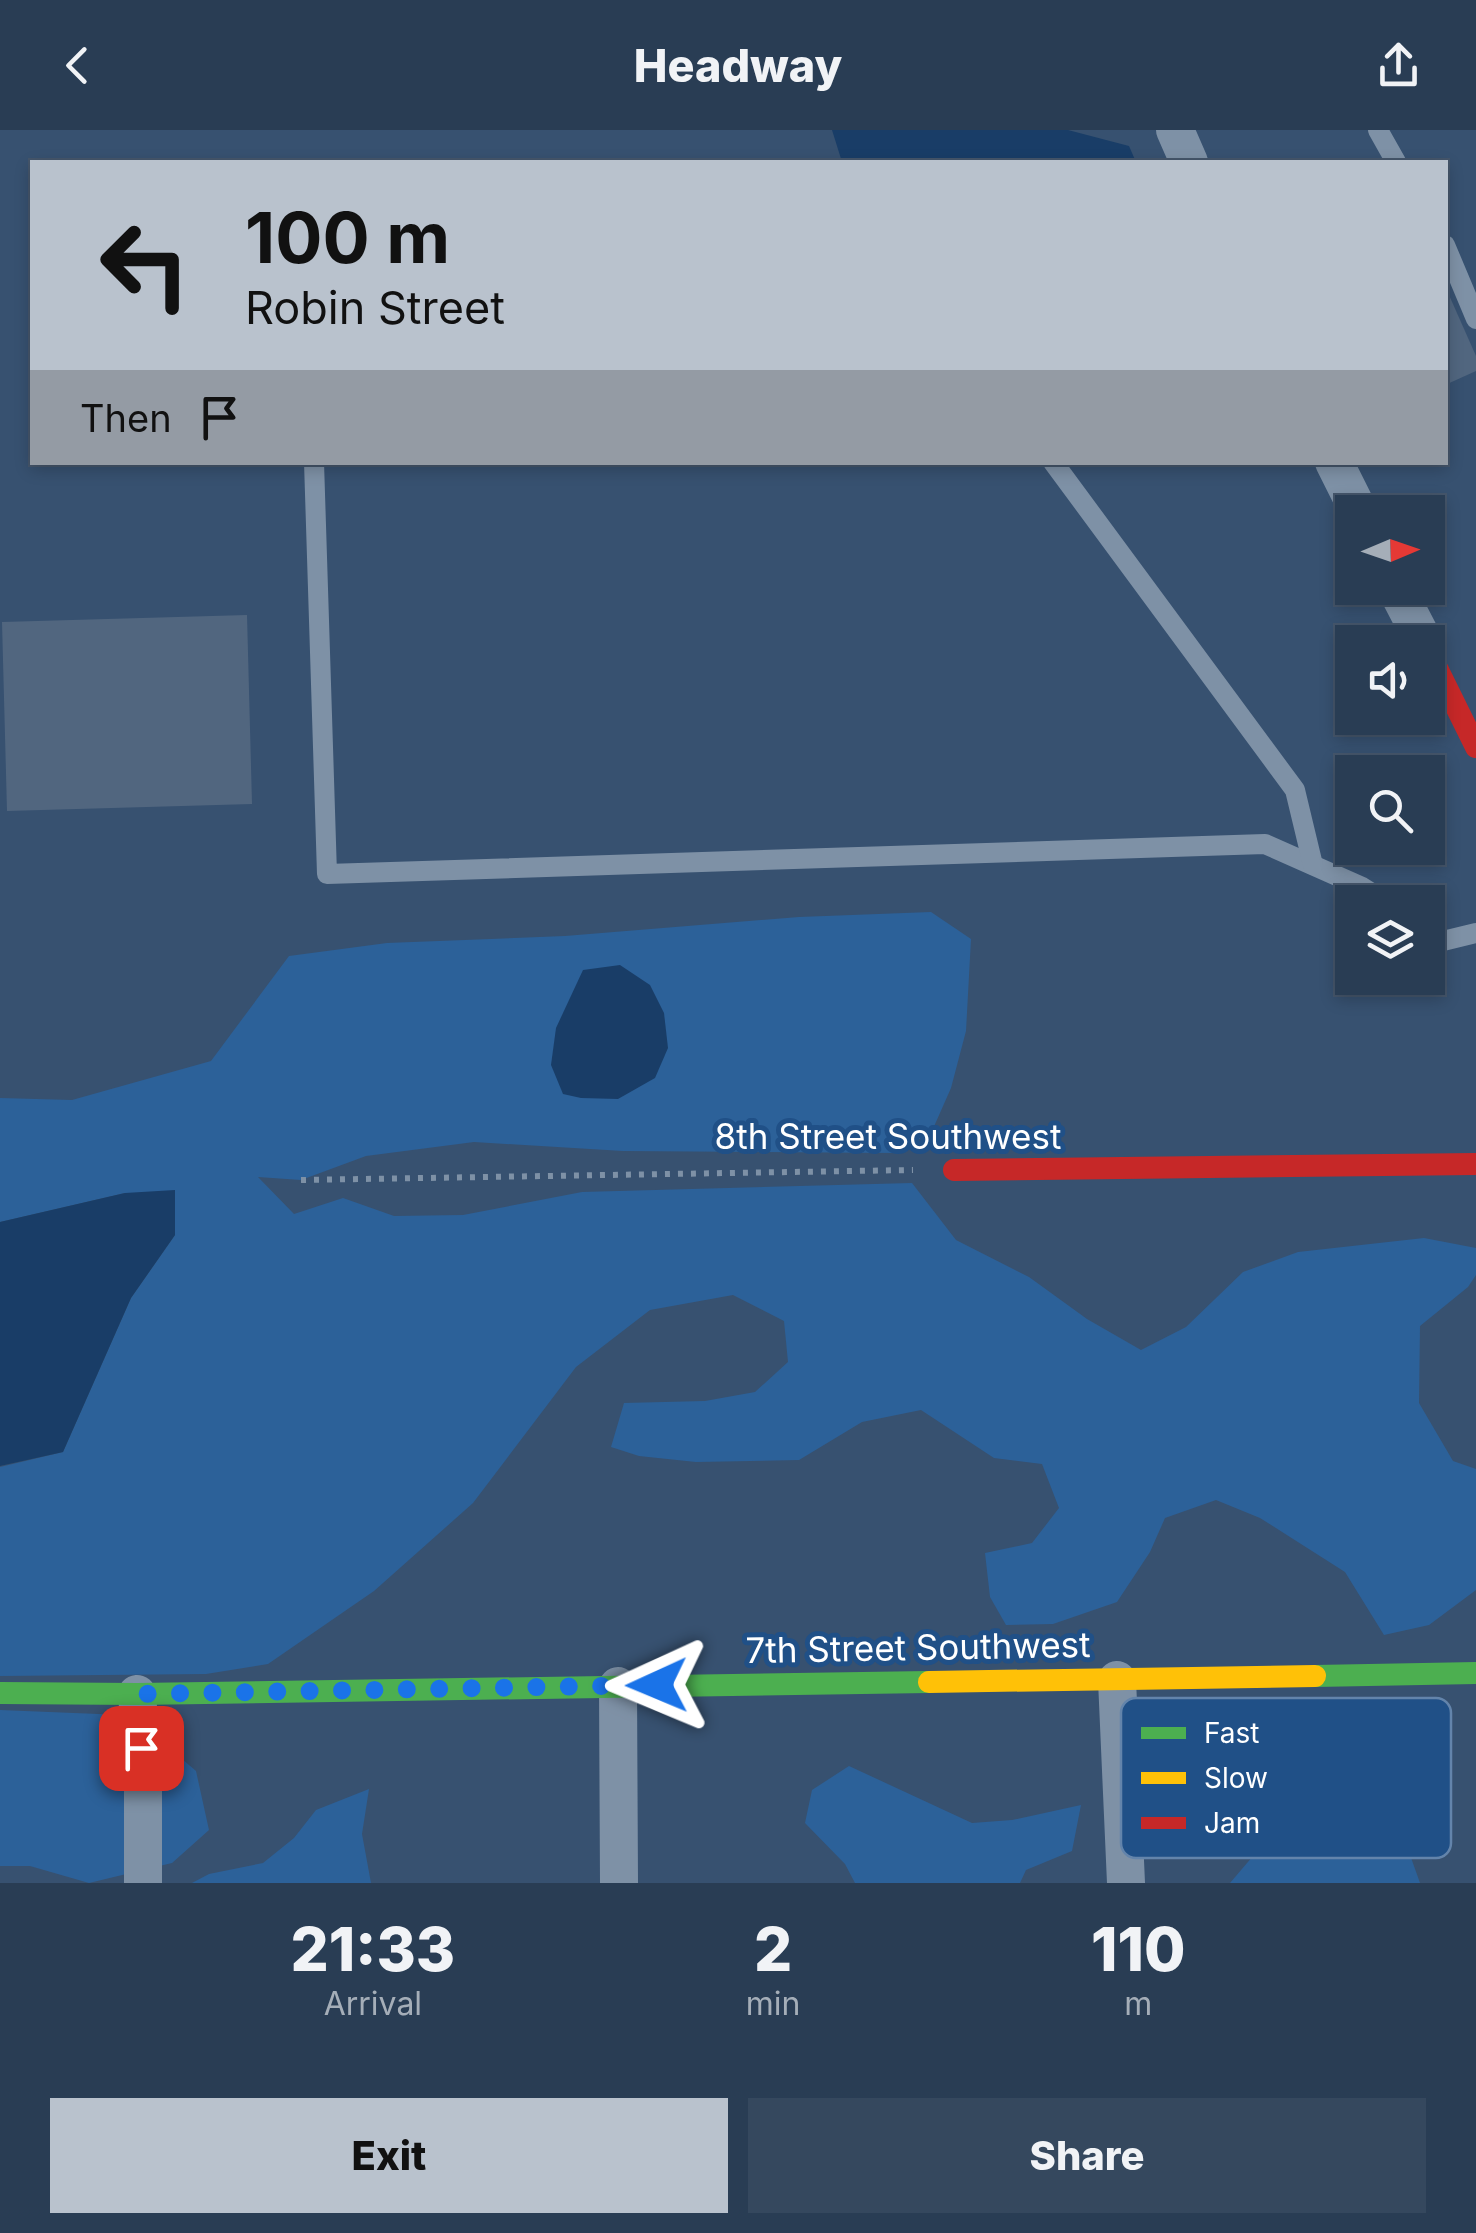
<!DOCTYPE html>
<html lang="en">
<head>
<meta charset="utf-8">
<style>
  body { margin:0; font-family:Inter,sans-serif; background:#35485e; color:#f1f3f6; height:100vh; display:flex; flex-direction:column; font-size:38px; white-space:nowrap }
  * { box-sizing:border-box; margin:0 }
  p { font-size:32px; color:#a5aeb8 }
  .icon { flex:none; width:55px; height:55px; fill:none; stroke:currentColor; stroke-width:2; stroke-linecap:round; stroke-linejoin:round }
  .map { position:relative; height:1753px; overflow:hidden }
  .drawer { display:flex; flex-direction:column; background:#293d54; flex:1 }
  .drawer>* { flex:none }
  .hud { position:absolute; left:30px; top:30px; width:1418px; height:305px; border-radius:0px; box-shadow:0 5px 15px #0003,0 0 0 2px #45566b; background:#b9c2cd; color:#111; overflow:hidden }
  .needle { width:65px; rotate:88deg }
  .fabs { position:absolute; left:1335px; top:365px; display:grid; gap:20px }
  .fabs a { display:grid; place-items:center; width:110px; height:110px; border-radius:0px; background:#293d54; box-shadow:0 5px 15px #0003,0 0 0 2px #45566b; font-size:50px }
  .pin { position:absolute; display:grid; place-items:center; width:85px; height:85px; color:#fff; margin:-42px; border-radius:20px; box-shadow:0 5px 15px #0006 }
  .me { position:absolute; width:110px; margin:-55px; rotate:269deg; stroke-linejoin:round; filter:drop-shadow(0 0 8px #0008) }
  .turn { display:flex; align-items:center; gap:35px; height:210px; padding:0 50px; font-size:45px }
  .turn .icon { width:130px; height:130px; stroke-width:2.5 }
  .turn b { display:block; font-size:70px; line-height:85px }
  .then { display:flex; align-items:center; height:95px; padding:0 50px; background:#0003; gap:20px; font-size:38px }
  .eta { display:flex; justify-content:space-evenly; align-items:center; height:170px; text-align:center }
  .eta b { font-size:60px; font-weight:800; line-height:70px }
  .cta { display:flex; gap:20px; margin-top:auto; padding:20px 50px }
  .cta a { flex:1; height:115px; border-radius:0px; background:#b9c2cd; color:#111; font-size:40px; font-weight:800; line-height:115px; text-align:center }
  .cta a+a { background:#35485e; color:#f1f3f6 }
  header { display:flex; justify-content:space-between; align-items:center; height:130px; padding:0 50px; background:#293d54; font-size:45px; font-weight:800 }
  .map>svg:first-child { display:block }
</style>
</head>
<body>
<header><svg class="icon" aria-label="back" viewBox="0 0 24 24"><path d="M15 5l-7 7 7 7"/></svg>Headway<svg class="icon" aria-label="share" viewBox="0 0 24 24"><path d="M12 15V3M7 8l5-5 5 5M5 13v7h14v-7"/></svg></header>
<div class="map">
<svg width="1476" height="1753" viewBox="0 0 1476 1753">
  <rect width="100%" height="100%" fill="#375170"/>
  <g fill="#2c6199">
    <polygon points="931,782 971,809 966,901 951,958 932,1001 897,1023 623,1021 474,1012 366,1026 301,1050 258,1047 294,1084 343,1068 394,1086 463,1085 582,1062 912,1053 956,1110 1029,1147 1087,1189 1141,1220 1186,1197 1243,1142 1298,1122 1424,1108 1476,1118 1476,1145 1468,1157 1420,1196 1419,1273 1453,1331 1476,1339 1476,1460 1429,1495 1384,1505 1345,1442 1260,1388 1216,1370 1165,1388 1150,1422 1117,1472 1053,1494 1006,1495 990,1467 985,1423 1032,1413 1059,1378 1042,1334 994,1328 921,1280 862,1292 799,1330 696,1332 639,1326 611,1317 624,1273 705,1271 755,1262 788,1232 784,1191 733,1165 650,1180 576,1237 473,1373 374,1461 268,1534 206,1544 0,1546 0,1337 63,1322 131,1168 175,1105 125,1063 0,1092 0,968 72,970 211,931 289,826 387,813 565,806 799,787"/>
    <polygon points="0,1580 123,1585 155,1606 196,1641 209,1700 172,1733 89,1753 30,1736 0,1736"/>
    <polygon points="849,1636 972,1693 1012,1690 1081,1675 1072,1721 1026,1740 1020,1753 855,1753 845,1734 805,1693 812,1660"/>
    <polygon points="369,1659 362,1704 371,1753 192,1753 209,1744 263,1733 294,1708 316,1680"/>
    <polygon points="1277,1698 1331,1700 1409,1722 1420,1753 1230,1753"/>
  </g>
  <g fill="#193d67">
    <polygon points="832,0 1068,0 1129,16 1136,32 842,32"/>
    <polygon points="620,835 650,855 664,883 668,918 655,948 618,969 581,968 563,964 551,935 556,898 583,840"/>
    <polygon points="175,1060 175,1105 131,1168 63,1322 0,1336 0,1092 125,1063"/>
  </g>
  <g fill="#51667f">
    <polygon points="1445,156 1476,226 1476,241 1445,255"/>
    <polygon points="247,485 252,674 7,681 2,492"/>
  </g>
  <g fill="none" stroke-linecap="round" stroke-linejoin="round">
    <polyline stroke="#7e91a6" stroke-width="6" stroke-dasharray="5 8" stroke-linecap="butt" points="301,1050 913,1040"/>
    <g stroke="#7e91a6" stroke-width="20">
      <polyline points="1378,0 1396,32"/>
      <polyline points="1445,115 1476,189"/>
      <polyline points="314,332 327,744 1265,714 1362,757 1386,772"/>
      <polyline points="1053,332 1295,660 1313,735"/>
      <polyline points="1428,801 1443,811 1476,803"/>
    </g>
    <g stroke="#7e91a6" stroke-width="38">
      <polyline points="1175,0 1189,32"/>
      <polyline points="1334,332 1359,382"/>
      <polyline points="1396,458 1424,512"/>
      <polyline points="1117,1550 1126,1753"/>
      <polyline points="618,1556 619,1753"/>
      <polyline points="137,1564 143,1645 143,1753"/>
    </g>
    <g stroke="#4caf50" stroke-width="22">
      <polyline points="1315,1546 1476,1543"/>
      <polyline points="0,1563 137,1564 929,1552"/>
    </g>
    <polyline stroke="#ffc107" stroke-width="22" points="929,1552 1315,1546"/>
    <g stroke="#c62828" stroke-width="22">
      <polyline points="1428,520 1476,617"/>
      <polyline points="954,1040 1476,1034"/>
    </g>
  </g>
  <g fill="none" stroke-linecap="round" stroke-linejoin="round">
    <polyline stroke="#1a73e8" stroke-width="18" stroke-dasharray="0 32.4" points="141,1618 137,1564 657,1555"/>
  </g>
  <g text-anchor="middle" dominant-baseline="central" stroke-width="10" stroke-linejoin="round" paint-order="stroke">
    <g font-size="35" fill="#fff" stroke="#205087">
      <text x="888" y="1006">8th Street Southwest</text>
      <text transform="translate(918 1517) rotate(-1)">7th Street Southwest</text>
    </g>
  </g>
  <rect x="1121" y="1568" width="330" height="160" rx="15" fill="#205087" stroke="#6384ab" stroke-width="2.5"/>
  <rect x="1141" y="1597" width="45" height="12" fill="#4caf50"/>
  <rect x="1141" y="1642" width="45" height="12" fill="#ffc107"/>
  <rect x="1141" y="1687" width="45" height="12" fill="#c62828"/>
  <g font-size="28" fill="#fff">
    <text x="1204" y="1613">Fast</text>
    <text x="1204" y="1658">Slow</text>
    <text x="1204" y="1703">Jam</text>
  </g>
</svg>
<div class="fabs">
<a><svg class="needle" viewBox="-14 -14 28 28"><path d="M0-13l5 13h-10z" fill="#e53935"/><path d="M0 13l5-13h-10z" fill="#a5aeb8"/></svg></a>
<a><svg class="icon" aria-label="sound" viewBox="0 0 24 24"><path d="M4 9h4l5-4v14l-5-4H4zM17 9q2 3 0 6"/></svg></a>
<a><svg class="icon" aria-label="search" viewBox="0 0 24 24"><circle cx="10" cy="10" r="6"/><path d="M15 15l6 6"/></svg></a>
<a><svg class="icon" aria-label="layers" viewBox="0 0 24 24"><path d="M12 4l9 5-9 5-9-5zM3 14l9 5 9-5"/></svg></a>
</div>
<div class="pin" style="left:141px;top:1618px;background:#d93025"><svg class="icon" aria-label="arrive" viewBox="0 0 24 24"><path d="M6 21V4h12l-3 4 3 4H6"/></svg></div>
<svg class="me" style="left:657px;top:1555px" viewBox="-20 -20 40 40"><path d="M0-17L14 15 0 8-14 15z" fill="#1a73e8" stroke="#fff" stroke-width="4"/></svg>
<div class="hud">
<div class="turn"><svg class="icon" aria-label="left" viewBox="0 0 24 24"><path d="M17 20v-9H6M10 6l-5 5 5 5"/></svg><div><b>100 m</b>Robin Street</div></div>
<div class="then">Then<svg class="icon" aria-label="arrive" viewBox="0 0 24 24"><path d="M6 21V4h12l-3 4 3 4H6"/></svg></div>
</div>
</div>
<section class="drawer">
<div class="eta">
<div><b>21:33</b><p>Arrival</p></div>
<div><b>2</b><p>min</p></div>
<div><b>110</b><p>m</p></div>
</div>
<div class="cta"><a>Exit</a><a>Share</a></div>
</section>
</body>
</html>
